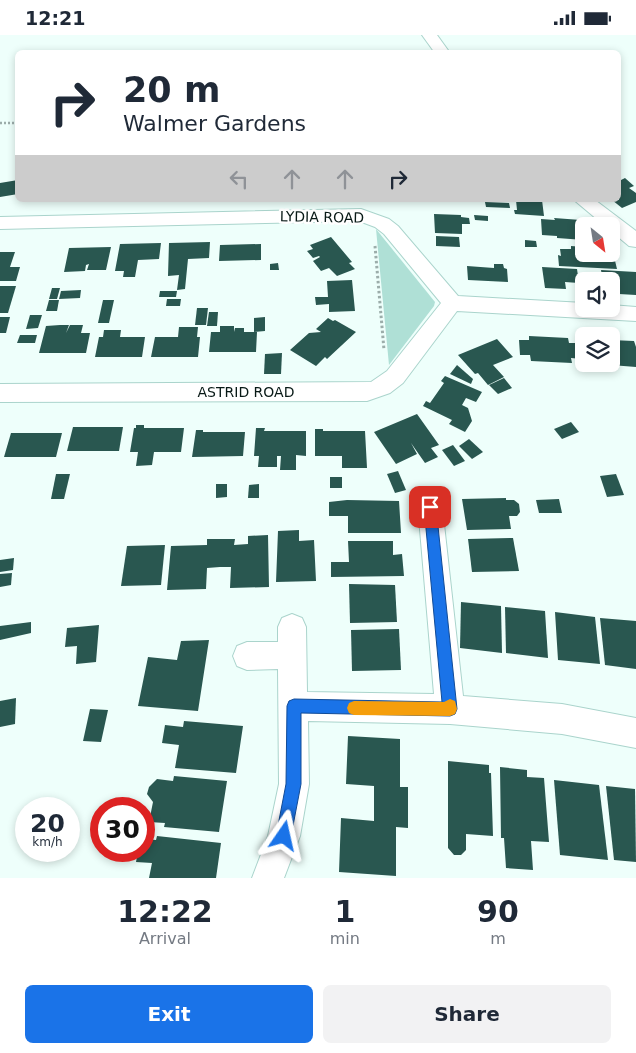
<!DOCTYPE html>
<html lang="en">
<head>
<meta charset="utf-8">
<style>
  body { margin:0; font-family:"DejaVu Sans",sans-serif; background:#f2f2f3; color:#1f2937; height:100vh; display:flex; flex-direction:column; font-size:19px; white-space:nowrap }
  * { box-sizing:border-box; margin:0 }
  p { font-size:16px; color:#747a83 }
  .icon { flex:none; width:28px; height:28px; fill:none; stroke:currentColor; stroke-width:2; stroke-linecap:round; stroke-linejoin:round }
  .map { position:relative; height:843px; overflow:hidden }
  .panel { display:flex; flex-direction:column; background:#fff; flex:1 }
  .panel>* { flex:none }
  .banner { position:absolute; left:15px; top:15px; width:606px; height:152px; border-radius:8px; box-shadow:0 2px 8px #0003; background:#fff; color:#1f2937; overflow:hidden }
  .needle { width:32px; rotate:150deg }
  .buttons { position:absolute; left:575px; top:182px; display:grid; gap:10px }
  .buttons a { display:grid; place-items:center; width:45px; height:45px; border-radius:8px; background:#fff; box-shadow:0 2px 8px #0003; font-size:25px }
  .speed { position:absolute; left:15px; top:762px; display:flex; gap:10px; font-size:25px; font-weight:700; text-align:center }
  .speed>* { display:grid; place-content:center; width:65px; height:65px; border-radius:50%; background:#fff; box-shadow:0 2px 8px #0003; line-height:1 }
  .speed small { font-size:12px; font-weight:400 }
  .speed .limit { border:8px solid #d22; background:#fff; color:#111 }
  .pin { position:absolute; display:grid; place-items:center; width:42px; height:42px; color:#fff; margin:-21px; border-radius:10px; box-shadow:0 2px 8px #0006 }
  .me { position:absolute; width:55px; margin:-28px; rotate:11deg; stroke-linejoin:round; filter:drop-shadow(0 0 4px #0008) }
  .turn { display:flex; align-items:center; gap:18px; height:105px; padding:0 25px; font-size:22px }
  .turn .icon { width:65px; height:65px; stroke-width:2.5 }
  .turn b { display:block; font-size:35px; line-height:42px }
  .lanes { display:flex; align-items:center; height:48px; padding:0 25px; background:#0003; justify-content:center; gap:25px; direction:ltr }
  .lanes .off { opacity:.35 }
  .eta { display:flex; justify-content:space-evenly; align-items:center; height:85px; text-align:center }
  .eta b { font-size:30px; font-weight:800; line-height:35px }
  .action { display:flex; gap:10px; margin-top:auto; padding:10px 25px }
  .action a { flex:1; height:58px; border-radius:8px; background:#1a73e8; color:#fff; font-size:20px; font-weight:800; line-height:58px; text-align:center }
  .action a+a { background:#f2f2f3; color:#1f2937 }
  .status { display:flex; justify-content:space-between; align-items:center; height:35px; padding:0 25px; background:#fff; direction:ltr }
  .status svg { height:14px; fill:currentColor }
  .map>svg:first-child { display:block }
</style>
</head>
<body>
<div class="status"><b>12:21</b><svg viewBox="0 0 49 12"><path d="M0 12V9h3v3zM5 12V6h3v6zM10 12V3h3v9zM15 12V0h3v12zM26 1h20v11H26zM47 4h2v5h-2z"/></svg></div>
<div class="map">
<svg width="636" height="843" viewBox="0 0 636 843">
  <rect width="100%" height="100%" fill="#eefffb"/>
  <polygon fill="#afe0d6" points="376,194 435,267 434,271 389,330"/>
  <g fill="#295750">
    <polygon points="625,143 634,151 629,153 636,158 636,167 622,173 612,165 619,165 619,146"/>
    <polygon points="18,145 18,159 0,162 0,148"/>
    <polygon points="516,165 542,165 544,181 515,179 514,175 517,175"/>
    <polygon points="485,167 509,168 510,173 486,172"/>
    <polygon points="434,179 461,180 461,182 469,183 470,189 462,189 462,199 435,198"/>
    <polygon points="474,180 488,181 488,186 475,185"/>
    <polygon points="554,183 581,185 584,205 557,203 557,201 542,200 541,184 555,185"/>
    <polygon points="436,201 459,202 460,212 436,211"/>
    <polygon points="331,202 352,227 349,228 355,234 337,241 329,233 321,236 313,226 320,222 319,221 313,223 307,216 313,214 310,210"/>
    <polygon points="525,205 536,206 537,212 525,212"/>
    <polygon points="210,207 209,223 188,224 185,254 177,255 179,240 168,241 169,208"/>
    <polygon points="161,208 159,224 138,225 135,242 123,242 124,236 115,236 120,209"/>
    <polygon points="261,209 261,225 219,226 220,210"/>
    <polygon points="611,209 617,234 559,231 558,220 561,221 560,214 571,214 571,211 584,212 584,219 611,219"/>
    <polygon points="111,212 106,235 87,235 89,229 86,230 85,236 64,237 69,213"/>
    <polygon points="0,217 15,217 10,232 20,232 16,246 0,246"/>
    <polygon points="278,228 279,235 270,235 270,229"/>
    <polygon points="494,229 503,229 504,233 507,234 508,247 468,245 467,231 494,233"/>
    <polygon points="542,232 577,234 579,248 565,247 566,254 545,253"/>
    <polygon points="601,235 636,237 636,260 619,259 620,264 612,264 611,246 603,246"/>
    <polygon points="352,245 355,276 329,277 329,269 316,270 315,262 328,262 327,246"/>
    <polygon points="0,251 16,251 8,278 0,278"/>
    <polygon points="52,253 60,253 57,264 49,264"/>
    <polygon points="81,255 80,263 59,264 61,256"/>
    <polygon points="160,256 177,256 176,262 159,262"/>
    <polygon points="167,264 181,264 180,271 166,271"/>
    <polygon points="49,265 59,265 57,276 46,276"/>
    <polygon points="103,265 114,265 109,288 98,288"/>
    <polygon points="197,273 208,273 206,290 195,290"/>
    <polygon points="209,277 218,277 217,291 207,291"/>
    <polygon points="30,280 42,280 38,293 26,294"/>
    <polygon points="0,282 10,282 6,298 0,298"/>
    <polygon points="265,282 265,296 254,297 254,283"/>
    <polygon points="328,283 333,286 335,285 356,297 327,324 325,322 316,331 290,315 309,298 321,297 316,294"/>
    <polygon points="60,290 69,290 66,298 70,290 83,290 81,298 90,298 86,318 39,318 46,291"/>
    <polygon points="220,291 234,291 234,297 235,293 244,293 244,297 257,297 256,317 209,317 211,297 220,297"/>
    <polygon points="179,292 198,292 197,302 200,302 198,322 151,322 155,302 178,302"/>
    <polygon points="104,295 121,295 120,302 145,302 142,322 95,322 99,302 103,302"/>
    <polygon points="20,300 37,300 35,308 17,308"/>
    <polygon points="529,301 568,303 569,308 580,308 582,324 571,323 572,328 531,326 530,320 520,320 519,305 529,305"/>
    <polygon points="497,304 513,322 493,330 504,342 488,350 478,338 475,339 458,320"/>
    <polygon points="611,305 634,306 636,312 636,332 611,330"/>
    <polygon points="282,318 281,339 264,339 265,319"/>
    <polygon points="457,330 473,344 471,349 450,339"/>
    <polygon points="445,341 482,357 476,367 466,363 462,370 468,373 472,386 465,397 449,389 452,385 423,371 426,366 430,368 444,348 441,346"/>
    <polygon points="504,343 512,353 498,359 489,350"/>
    <polygon points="417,379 439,410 431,413 438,422 425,428 411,408 417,419 396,429 374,397"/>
    <polygon points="571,387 579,397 562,404 554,394"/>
    <polygon points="136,390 144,390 144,393 184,393 181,417 154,417 152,430 136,431 138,417 130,417 134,393 136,393"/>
    <polygon points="73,392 123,392 119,416 67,416"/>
    <polygon points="256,393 265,393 264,396 306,396 306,421 296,420 296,435 280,435 281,421 277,421 277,432 258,432 259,421 254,421"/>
    <polygon points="315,394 323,394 323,396 365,396 367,433 342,433 342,421 315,421"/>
    <polygon points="196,395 203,395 203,397 245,397 243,421 192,422"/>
    <polygon points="11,398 62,398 56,422 4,422"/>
    <polygon points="469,404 483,417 472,424 459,411"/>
    <polygon points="453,410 465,426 454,431 442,415"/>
    <polygon points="398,436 406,455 395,458 387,439"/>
    <polygon points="56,439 70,439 64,464 51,464"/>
    <polygon points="616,439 624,460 607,462 600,441"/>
    <rect x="330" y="442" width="12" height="11"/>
    <polygon points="216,449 227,449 227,462 216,463"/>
    <polygon points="259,449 259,463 248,463 249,450"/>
    <polygon points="506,463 506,465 514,465 519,469 520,477 517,481 509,481 511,494 467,495 462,464"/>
    <polygon points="559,464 562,478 539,478 536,465"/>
    <polygon points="347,465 399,466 401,498 348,498 348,481 329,481 329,467"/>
    <polygon points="299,495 299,506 314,505 316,546 276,547 278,496"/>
    <polygon points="268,500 269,552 230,553 231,532 220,532 207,533 206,554 167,555 171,511 207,510 207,504 235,504 234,510 248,509 248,501"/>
    <polygon points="513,503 519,536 472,537 468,504"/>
    <polygon points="348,506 393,506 393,520 402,519 404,541 331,542 331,527 349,527"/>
    <polygon points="165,510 161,550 121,551 127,511"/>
    <polygon points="14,523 13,535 0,537 0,525"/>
    <polygon points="12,538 11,550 0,552 0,539"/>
    <polygon points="349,549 395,550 397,587 350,588"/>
    <polygon points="461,567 501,571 502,618 460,613"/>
    <polygon points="505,572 545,576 548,623 506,618"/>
    <polygon points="555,577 595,582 600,629 558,625"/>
    <polygon points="600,583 636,586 636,634 605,630"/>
    <polygon points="31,587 31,598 0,605 0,591"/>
    <polygon points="99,590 96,627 76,629 77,611 65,612 67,593"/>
    <polygon points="399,594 401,635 352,636 351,595"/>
    <polygon points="209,605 198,676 138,671 148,622 177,625 181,606"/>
    <polygon points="16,663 15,689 0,692 0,666"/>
    <polygon points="90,674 108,675 101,707 83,706"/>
    <polygon points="184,686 243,691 236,738 175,733 179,710 162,708 165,690 183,692"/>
    <polygon points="348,701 400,704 400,752 408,752 408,793 396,792 396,841 339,837 341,783 374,786 374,751 346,749"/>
    <polygon points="448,726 489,730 489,738 491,738 493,801 466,799 466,815 461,820 454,820 448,813"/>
    <polygon points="500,732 527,735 527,742 544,743 549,807 531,806 533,835 506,833 504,803 501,803"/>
    <polygon points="174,741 227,746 219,797 164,792 165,788 149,787 153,767 147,759 149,752 157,744 173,746"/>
    <polygon points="554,745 599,750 608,825 560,820"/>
    <polygon points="606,751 635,754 636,827 614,825"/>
    <polygon points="157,801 221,808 216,843 149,843 152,828 136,827 138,816 144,816 144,804 156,805"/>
  </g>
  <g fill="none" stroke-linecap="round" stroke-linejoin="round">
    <g stroke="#aad4cc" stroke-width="2">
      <g id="minor">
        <polygon points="422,0 437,0 450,18 435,18"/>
        <polygon points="574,165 595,165 636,196 636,212 629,211 611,196 611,191 605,191"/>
        <polygon points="361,174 389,184 398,191 458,261 584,268 584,274 611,274 611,270 636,272 636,286 457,276 403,348 390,358 367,366 0,367 0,349 371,347 387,336 441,268 384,199 375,192 359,186 0,194 0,182"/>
        <polygon points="430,460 439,463 442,471 463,661 562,669 636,683 636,713 562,699 450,689 308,686 309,749 300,801 284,843 252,843 268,801 279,749 278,634 247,635 237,631 233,621 237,611 247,607 278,607 278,592 282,583 292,579 302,583 306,592 307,657 434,659 418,471 421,463"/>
      </g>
    </g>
    <polyline stroke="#9cadaa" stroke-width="2.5" stroke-dasharray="2 2" stroke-linecap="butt" points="0,88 18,88"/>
    <polyline stroke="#9cadaa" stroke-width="3" stroke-dasharray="2.5 2.5" stroke-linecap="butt" points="375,211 384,315"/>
    <use href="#minor" fill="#fff" fill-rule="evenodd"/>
  </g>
  <polygon fill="#1a73e8" stroke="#114b97" points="430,466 434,468 436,472 457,674 455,679 450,681 301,678 301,749 291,801 289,807 284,809 278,807 276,801 286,749 287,671 289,666 294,664 442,667 424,472 425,468"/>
  <polygon fill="#f59e0b" points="450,664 455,666 457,674 455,679 450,681 354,680 349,678 347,673 349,668 354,666 444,667"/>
  <g text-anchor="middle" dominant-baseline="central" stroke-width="5" stroke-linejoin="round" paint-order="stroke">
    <g font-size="14" fill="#081916" stroke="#fff">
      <text transform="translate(322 182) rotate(1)">LYDIA ROAD</text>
      <text x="246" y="357">ASTRID ROAD</text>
    </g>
  </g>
</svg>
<div class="buttons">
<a><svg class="needle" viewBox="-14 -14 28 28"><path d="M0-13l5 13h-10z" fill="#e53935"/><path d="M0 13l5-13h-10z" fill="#747a83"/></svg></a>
<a><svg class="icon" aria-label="sound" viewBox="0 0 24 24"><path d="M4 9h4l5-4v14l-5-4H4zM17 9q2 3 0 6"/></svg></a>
<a><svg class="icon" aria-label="layers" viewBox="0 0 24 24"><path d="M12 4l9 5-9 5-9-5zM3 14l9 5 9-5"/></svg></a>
</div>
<div class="speed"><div>20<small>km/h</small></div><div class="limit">30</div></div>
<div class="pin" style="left:430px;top:472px;background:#d93025"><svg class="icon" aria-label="arrive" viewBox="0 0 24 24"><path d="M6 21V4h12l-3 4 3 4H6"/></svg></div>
<svg class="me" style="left:284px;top:801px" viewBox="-20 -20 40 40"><path d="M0-17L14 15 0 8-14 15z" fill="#1a73e8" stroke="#fff" stroke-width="4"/></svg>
<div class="banner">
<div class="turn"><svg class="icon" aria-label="right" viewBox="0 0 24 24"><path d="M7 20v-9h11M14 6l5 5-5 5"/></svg><div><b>20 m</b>Walmer Gardens</div></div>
<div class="lanes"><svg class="icon off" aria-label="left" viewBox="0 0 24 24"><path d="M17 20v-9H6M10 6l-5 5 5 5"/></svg><svg class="icon off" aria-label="ahead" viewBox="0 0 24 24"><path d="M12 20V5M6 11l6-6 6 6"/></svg><svg class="icon off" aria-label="ahead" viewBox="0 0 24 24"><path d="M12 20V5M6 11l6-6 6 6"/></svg><svg class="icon" aria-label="right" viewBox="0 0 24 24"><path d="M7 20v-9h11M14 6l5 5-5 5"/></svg></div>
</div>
</div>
<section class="panel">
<div class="eta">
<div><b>12:22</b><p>Arrival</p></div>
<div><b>1</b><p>min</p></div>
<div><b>90</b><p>m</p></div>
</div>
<div class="action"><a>Exit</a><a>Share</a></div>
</section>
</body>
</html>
